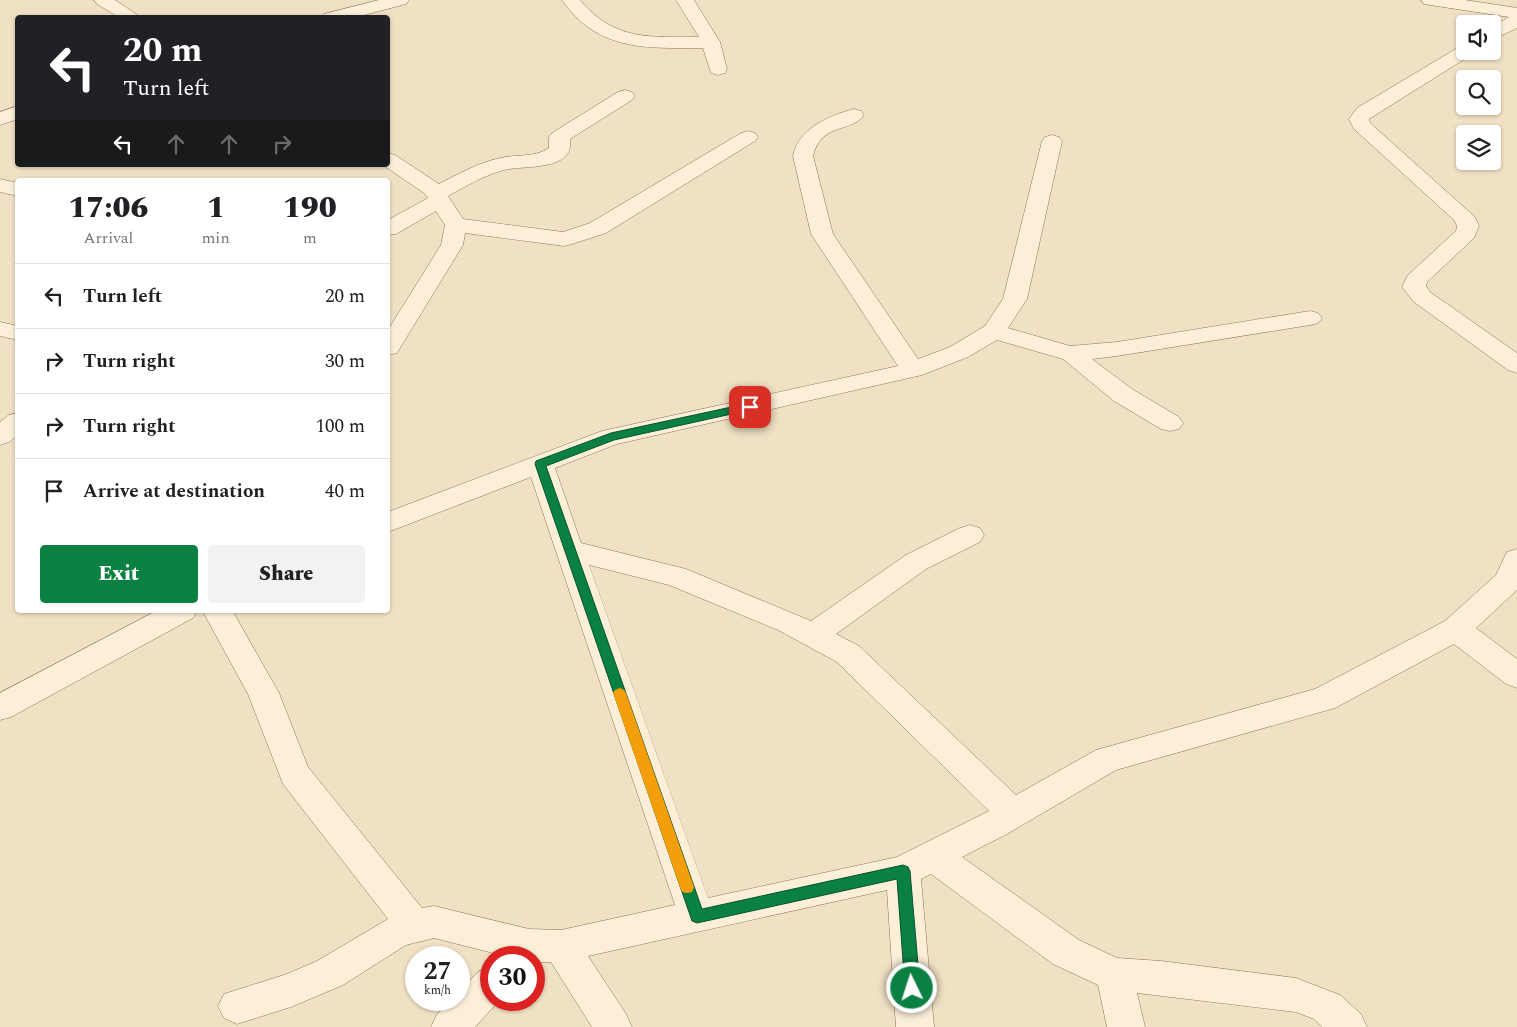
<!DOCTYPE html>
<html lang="en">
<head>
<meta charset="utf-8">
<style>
  body { margin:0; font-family:Spectral,serif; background:#f2f2f2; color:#202124; height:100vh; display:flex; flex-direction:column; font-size:19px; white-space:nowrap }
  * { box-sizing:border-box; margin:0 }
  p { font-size:16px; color:#757577 }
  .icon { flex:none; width:28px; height:28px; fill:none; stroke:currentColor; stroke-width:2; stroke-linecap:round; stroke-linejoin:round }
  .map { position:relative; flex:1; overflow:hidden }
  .details { position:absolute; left:15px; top:178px; width:375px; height:435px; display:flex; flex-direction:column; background:#fff; border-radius:5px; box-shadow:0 1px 4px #0004 }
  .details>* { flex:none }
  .hud { position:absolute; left:15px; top:15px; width:375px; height:152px; border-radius:5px; box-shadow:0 1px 4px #0004; background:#202124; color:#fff; overflow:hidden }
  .controls { position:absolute; left:1456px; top:15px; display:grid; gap:10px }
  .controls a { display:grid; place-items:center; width:45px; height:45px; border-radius:5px; background:#fff; box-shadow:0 1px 4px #0004; font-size:25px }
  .speed { position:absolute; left:405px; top:946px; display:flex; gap:10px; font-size:25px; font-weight:700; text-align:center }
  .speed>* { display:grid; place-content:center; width:65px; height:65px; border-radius:50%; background:#fff; box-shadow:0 1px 4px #0004; line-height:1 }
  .speed small { font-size:12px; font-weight:400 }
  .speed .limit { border:8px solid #d22; background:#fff; color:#111 }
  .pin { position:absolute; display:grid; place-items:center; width:42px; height:42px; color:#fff; margin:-21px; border-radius:10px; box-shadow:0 2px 8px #0006 }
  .me { position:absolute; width:55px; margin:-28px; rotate:356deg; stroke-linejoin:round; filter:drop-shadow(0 0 4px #0008) }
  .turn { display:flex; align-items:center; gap:18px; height:105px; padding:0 25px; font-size:22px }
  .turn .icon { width:65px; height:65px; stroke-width:2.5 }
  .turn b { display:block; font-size:35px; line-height:42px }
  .lanes { display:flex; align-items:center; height:48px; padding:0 25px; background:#0003; justify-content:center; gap:25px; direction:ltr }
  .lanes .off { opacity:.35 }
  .eta { display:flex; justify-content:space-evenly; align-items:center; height:85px; text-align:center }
  .eta b { font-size:30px; font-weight:800; line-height:35px }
  .button { display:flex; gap:10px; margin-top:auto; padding:10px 25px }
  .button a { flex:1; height:58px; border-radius:5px; background:#0b8043; color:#fff; font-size:20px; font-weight:800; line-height:58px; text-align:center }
  .button a+a { background:#f2f2f2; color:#202124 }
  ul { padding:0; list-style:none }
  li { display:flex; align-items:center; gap:15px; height:65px; padding:0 25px; border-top:1px solid #e0e0e0 }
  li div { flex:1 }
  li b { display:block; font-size:19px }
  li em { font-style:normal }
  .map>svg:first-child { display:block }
</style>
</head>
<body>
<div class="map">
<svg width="1517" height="1027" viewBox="0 0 1517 1027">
  <rect width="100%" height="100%" fill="#f1e1c4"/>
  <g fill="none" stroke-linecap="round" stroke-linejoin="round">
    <g stroke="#8d7258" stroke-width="1">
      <g id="street">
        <polygon points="94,0 115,0 142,18 120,18 97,4"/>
        <polygon points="379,0 409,0 406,4 353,18 321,18 324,14"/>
        <path d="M562,0H580C614,41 650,37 699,37L676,0H694L720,42L727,69L725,73L718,75L711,73L703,48C647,48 598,52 562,0Z"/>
        <polygon points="1421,0 1465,0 1517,8 1517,28 1492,40 1492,27 1509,17 1430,5 1424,4"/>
        <polygon points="1465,45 1465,51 1474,51 1471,55 1369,119 1370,123 1475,217 1479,226 1474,238 1427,282 1426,286 1430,292 1517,353 1517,373 1508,370 1414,302 1402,287 1408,275 1456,231 1457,226 1454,220 1354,129 1349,119 1357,108 1459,47"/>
        <path d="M625,90L632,92L635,96L632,100L570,139C575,172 523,165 504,170C485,175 466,186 448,196L463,219L563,232L590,223L741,133L748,131L755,133L758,137L755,141L606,233L572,244L564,246L465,233L463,245L400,348L397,353L388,355V330L441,245L445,225L436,211L396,234L388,235V220L428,198L424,193L383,165H388V153L395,155L439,184C458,174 478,163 500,158C517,154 534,158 549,148V137L552,133L618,92Z"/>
        <polygon points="18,106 18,119 0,125 0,112"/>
        <path d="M854,109L861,111L864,115C852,133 821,122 813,156L833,234L918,359L950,347L985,326L1003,299L1042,141L1045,137L1052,135L1059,137L1062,141L1027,299L1008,328L1070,346L1117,342L1310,311L1318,313L1322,318L1318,323L1310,325L1117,356L1092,359L1132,389L1179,417L1183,423L1179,429L1170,431L1161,429L1114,401L1063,359L997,340L968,357L922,375L617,444L555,468L581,543L686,569L811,621L906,555L960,528L970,525L980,528L984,535L980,542L926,569L836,634L859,646L1016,795L1096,750L1315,689L1445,621L1496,575L1507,552L1517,549V590L1476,628L1517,659V688L1506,684L1454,644L1335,708L1116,770L1007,834L962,857L1079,940L1117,958L1161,961L1296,978L1340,995L1361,1014L1367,1027H1322L1314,1019L1296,1012L1137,993L1145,1027H1107L1098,985L1053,964L931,874L921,879L934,1027H896L887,890L588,956L626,1014L632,1027H592L551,962H534V958H513L434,938L406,945L343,985L291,1007L237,1024L224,1018L218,1006L224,994L287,974L317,961L388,919L283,784L248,694L202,610H232L279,693L308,767L422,908L434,906L529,929L561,930L675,905L531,477L388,532V512L602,431L898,366L811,234L793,156C799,128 828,116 854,109ZM589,565L669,585L778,630L837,662L989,811L897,857L708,898Z"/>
        <polygon points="0,179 18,183 18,196 0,192"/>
        <polygon points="0,322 18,326 18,340 0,336"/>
        <polygon points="18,413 18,435 9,442 0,445 0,422 9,415"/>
        <polygon points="158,610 198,610 193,618 11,717 0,720 0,693"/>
        <polygon points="491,967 491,1000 500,1000 475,1027 431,1027 437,1014 451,1000 459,1000 459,992 478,972"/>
      </g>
    </g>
    <use href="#street" fill="#fbefd8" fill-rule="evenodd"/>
  </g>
  <polygon fill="#0b8043" stroke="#07532c" points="750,403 754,404 755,407 754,409 614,440 546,466 702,909 903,865 908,867 910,871 920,988 918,993 912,995 907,993 905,988 897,879 697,923 692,921 535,464 536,461 611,433"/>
  <polygon fill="#f59e0b" points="620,688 624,690 626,693 694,887 692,892 687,893 682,892 680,887 613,693 615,690"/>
</svg>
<div class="controls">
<a><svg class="icon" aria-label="sound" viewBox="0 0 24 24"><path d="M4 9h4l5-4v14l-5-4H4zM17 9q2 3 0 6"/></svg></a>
<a><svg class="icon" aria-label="search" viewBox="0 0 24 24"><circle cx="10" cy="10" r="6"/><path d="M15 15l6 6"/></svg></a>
<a><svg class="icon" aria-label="layers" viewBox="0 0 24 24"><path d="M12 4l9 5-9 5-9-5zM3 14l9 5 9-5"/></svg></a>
</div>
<div class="speed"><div>27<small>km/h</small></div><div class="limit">30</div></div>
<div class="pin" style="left:750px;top:407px;background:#d93025"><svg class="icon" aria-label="arrive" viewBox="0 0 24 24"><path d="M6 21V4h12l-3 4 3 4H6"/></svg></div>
<svg class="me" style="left:912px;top:988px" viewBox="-20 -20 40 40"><circle r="17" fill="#0b8043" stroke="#fff" stroke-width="3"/><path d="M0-11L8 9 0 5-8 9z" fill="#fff"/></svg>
<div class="hud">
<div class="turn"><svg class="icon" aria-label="left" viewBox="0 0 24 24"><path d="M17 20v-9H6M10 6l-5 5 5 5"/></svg><div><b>20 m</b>Turn left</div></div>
<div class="lanes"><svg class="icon" aria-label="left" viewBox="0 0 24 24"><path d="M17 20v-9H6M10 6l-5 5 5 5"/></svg><svg class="icon off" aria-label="ahead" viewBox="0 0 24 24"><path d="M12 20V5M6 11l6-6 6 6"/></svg><svg class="icon off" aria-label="ahead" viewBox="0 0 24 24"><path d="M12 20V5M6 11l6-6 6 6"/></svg><svg class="icon off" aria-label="right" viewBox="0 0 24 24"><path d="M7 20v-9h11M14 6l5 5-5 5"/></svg></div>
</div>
<section class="details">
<div class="eta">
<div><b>17:06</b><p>Arrival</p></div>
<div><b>1</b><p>min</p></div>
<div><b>190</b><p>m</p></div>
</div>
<ul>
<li><svg class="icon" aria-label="left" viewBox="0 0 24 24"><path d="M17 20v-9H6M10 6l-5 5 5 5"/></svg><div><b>Turn left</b></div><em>20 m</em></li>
<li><svg class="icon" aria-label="right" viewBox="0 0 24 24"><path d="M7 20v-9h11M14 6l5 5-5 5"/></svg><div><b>Turn right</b></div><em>30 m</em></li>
<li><svg class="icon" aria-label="right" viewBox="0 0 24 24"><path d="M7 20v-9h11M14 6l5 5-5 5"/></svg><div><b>Turn right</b></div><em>100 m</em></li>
<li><svg class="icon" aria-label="arrive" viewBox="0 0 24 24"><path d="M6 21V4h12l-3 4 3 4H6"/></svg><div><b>Arrive at destination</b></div><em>40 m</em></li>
</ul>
<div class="button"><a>Exit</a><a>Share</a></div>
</section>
</div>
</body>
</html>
